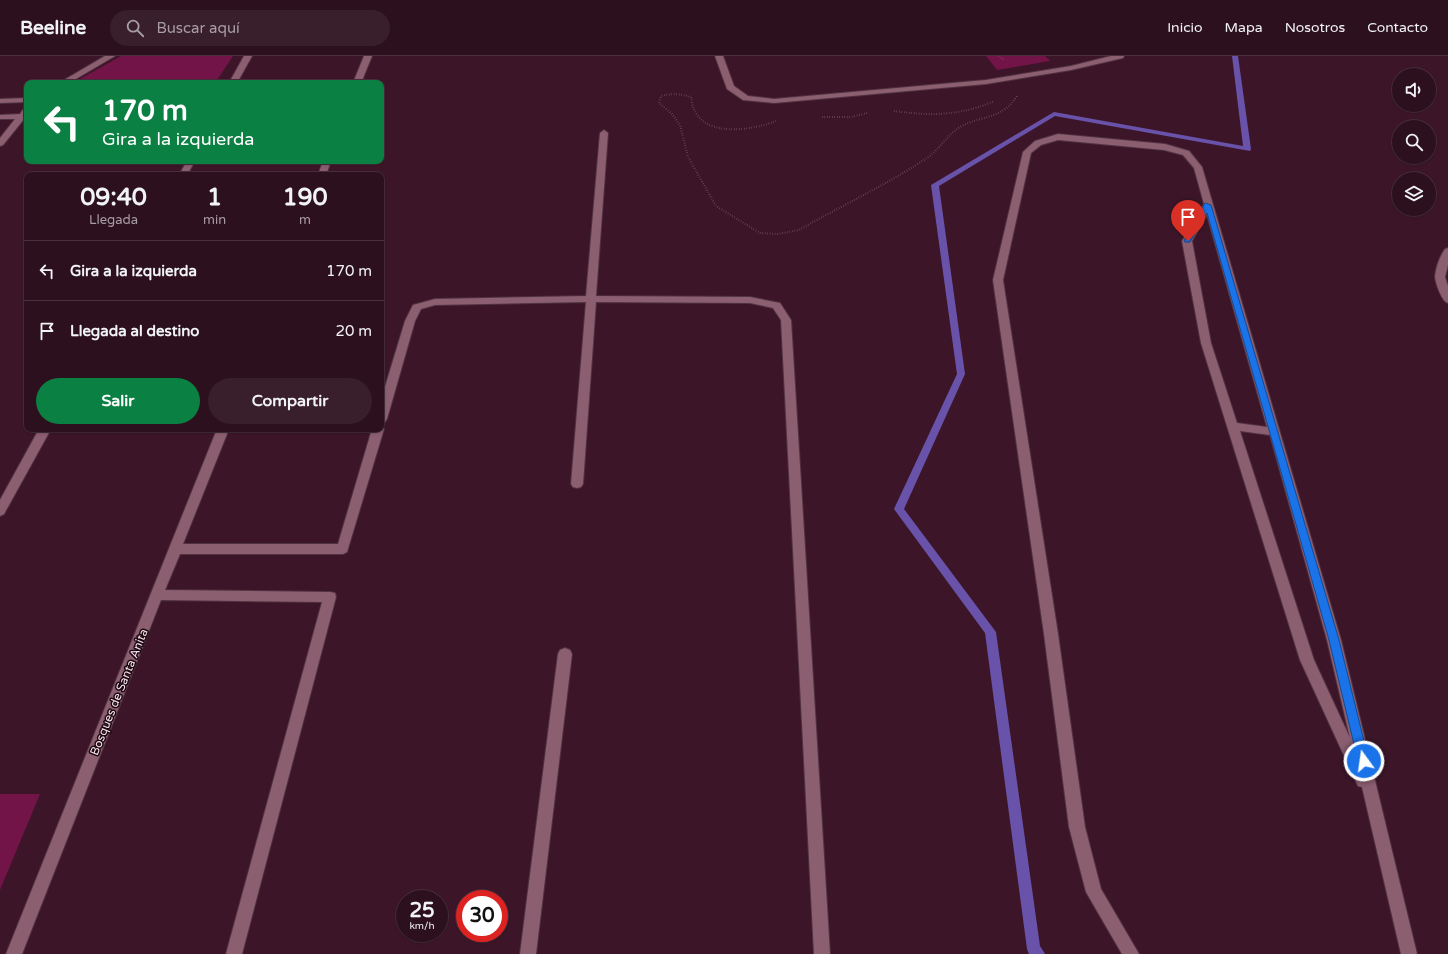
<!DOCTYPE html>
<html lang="es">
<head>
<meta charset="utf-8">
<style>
  body { margin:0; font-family:"Varela Round",sans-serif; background:#391e2b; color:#f1f3f6; height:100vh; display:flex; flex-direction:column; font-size:15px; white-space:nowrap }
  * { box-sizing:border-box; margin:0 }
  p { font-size:13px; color:#a79da4 }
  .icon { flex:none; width:22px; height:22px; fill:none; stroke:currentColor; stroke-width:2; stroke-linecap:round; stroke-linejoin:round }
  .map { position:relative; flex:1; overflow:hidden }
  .sheet { position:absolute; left:24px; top:116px; width:360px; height:260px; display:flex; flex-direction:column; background:#2d101e; border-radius:8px; box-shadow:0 1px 3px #0004,0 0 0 1px #48303c }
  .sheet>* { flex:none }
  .top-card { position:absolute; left:24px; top:24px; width:360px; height:84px; border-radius:8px; box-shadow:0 1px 3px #0004,0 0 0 1px #48303c; background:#0b8043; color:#fff; overflow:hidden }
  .tools { position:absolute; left:1392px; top:12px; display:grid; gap:8px }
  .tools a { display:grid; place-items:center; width:44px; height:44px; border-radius:50%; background:#2d101e; box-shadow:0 1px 3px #0004,0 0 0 1px #48303c; font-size:20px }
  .speed { position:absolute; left:396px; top:834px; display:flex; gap:8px; font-size:20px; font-weight:700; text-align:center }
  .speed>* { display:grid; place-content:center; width:52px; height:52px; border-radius:50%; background:#2d101e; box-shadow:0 1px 3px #0004,0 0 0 1px #48303c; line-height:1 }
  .speed small { font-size:10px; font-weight:400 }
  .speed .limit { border:6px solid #d22; background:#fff; color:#111 }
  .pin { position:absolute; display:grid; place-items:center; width:34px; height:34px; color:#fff; margin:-41px -17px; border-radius:50% 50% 50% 0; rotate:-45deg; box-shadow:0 0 4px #0007 }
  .pin .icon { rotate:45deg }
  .me { position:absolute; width:44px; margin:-22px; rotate:346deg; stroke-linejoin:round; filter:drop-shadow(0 0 3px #0008) }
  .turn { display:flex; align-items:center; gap:14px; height:84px; padding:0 12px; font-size:18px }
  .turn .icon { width:52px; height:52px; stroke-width:2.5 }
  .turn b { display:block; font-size:28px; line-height:34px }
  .eta { display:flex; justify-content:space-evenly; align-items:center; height:68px; text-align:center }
  .eta b { font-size:24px; font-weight:800; line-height:28px }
  .button { display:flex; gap:8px; margin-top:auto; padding:8px 12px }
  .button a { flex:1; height:46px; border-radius:24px; background:#0b8043; color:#fff; font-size:16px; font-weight:800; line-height:46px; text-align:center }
  .button a+a { background:#391e2b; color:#f1f3f6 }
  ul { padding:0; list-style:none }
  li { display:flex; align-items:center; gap:12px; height:60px; padding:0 12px; border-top:1px solid #48303c }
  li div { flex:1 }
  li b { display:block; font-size:15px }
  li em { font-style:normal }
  header { display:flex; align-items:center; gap:24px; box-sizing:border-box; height:56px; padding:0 20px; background:#2d101e; border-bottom:1px solid #48303c }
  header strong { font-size:19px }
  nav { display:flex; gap:22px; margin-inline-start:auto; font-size:14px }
  .search { width:280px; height:36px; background:#391e2b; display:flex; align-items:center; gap:10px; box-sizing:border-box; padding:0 14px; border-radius:22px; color:#a79da4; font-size:15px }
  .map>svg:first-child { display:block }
</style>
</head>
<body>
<header>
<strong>Beeline</strong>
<div class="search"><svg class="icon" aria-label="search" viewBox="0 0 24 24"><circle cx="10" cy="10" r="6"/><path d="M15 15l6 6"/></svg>Buscar aquí</div>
<nav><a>Inicio</a><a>Mapa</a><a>Nosotros</a><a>Contacto</a></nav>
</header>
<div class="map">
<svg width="1448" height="898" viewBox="0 0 1448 898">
  <rect width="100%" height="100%" fill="#3c1628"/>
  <g fill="#721447">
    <polygon points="121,0 233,0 215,27 73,27"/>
    <polygon points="986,0 1045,0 1050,5 997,14"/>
    <polygon points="0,738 40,738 0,834"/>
  </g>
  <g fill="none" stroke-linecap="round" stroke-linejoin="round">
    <polygon fill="#6952aa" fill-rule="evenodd" points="1232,0 1238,0 1251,93 1250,95 1055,60 939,130 965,318 904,453 996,576 1040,890 1045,898 1029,898 1027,893 985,577 894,453 957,318 931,129 1054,56 1243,90"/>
    <g stroke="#513241" stroke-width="2">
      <g id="street">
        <polygon points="105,0 115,0 69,27 59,27"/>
        <polygon points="244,0 252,0 237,27 229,27"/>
        <polygon points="364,0 372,0 361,27 353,27"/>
        <polygon points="715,0 723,0 734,30 748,40 774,43 986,24 1071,10 1111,0 1124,0 1123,2 1071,14 986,28 774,47 743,44 727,33"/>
        <polygon points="27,42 27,46 0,47 0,43"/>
        <polygon points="24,52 27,52 27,62 24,63 3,89 0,90 0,82 15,63 0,63 0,59 20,58"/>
        <polygon points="604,74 608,77 596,240 750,241 780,247 791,264 830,898 814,898 781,264 773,252 750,247 596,246 583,428 581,431 577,432 573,431 571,428 586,246 435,249 421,253 415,265 387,363 385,366 381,367 381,344 405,265 413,249 435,243 586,240 600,77"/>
        <path d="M1058,78L1165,88L1189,95L1202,111L1341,584L1417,898H1401L1362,731L1358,730L1300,604L1201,287L1182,185L1204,148L1194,112L1183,99L1164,94L1058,84L1041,89L1031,97L1003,224L1058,578L1085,771L1101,833L1139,898H1122L1086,836L1069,771L1044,578L993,224L1023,96L1035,85ZM1207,159L1267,371L1237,367L1211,287L1192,185ZM1240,375L1270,379L1327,584L1350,682L1314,604Z"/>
        <polygon points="187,105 195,105 187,119 179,119"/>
        <polygon points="323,105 331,105 326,119 318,119"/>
        <path d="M1448,192V209L1445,221L1448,230V247C1442,246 1435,226 1435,220C1436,211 1440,200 1445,193Z"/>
        <polygon points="381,370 384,373 347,496 343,498 180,498 165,534 330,536 335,537 336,541 242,898 226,898 322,546 161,544 22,898 6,898 217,373 229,373 183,488 338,488 372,373 381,373"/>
        <polygon points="39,373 51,373 4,458 0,460 0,444"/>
        <polygon points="565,592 570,594 572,598 536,898 520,898 558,598 560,594"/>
      </g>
    </g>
    <g stroke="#7f5d6c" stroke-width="2" stroke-dasharray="0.5 2" stroke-linecap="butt">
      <polyline points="999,0 1004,4"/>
      <path d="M894,55C929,60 961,60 994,45"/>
      <polyline points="822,61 851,61 867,57"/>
      <path d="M776,65C754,74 705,82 694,53C692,50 692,45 691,41C681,38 672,37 661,40L659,47L672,58L680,69L688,101L716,150L760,177L778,178L799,174C841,150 886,129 927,102C939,94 947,79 960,71C981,59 1002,64 1017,40"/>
    </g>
    <use href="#street" fill="#8b5e70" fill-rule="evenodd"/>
  </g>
  <polygon fill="#1a73e8" stroke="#114b97" points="1205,147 1211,149 1339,584 1369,705 1368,708 1364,710 1360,708 1358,705 1329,584 1207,157 1190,186 1185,186 1184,185"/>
  <g text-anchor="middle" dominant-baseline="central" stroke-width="3" stroke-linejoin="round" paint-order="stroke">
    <g font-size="12" fill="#fce2ec" stroke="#190810">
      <text transform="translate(119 636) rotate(-68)">Bosques de Santa Anita</text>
    </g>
  </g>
</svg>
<div class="tools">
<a><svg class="icon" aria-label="sound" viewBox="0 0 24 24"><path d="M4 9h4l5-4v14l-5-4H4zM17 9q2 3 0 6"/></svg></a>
<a><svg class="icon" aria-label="search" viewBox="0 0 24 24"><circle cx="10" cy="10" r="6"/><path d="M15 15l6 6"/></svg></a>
<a><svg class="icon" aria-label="layers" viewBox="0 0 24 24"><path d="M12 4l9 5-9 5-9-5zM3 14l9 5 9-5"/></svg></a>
</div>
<div class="speed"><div>25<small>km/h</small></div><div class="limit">30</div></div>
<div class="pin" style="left:1188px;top:185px;background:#d93025"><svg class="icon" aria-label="arrive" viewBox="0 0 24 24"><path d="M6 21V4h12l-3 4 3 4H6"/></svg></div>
<svg class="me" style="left:1364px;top:705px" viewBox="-20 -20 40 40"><circle r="17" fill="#1a73e8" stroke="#fff" stroke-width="3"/><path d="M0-11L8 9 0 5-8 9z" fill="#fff"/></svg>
<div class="top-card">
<div class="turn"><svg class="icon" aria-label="left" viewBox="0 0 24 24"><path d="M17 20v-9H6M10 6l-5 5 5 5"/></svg><div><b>170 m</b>Gira a la izquierda</div></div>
</div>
<section class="sheet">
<div class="eta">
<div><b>09:40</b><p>Llegada</p></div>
<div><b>1</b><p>min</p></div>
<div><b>190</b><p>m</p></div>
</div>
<ul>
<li><svg class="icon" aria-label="left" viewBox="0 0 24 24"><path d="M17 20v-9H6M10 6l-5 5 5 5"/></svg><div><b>Gira a la izquierda</b></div><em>170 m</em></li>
<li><svg class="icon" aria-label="arrive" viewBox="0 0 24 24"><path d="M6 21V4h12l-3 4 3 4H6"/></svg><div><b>Llegada al destino</b></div><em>20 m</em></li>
</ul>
<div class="button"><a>Salir</a><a>Compartir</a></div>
</section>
</div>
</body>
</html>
